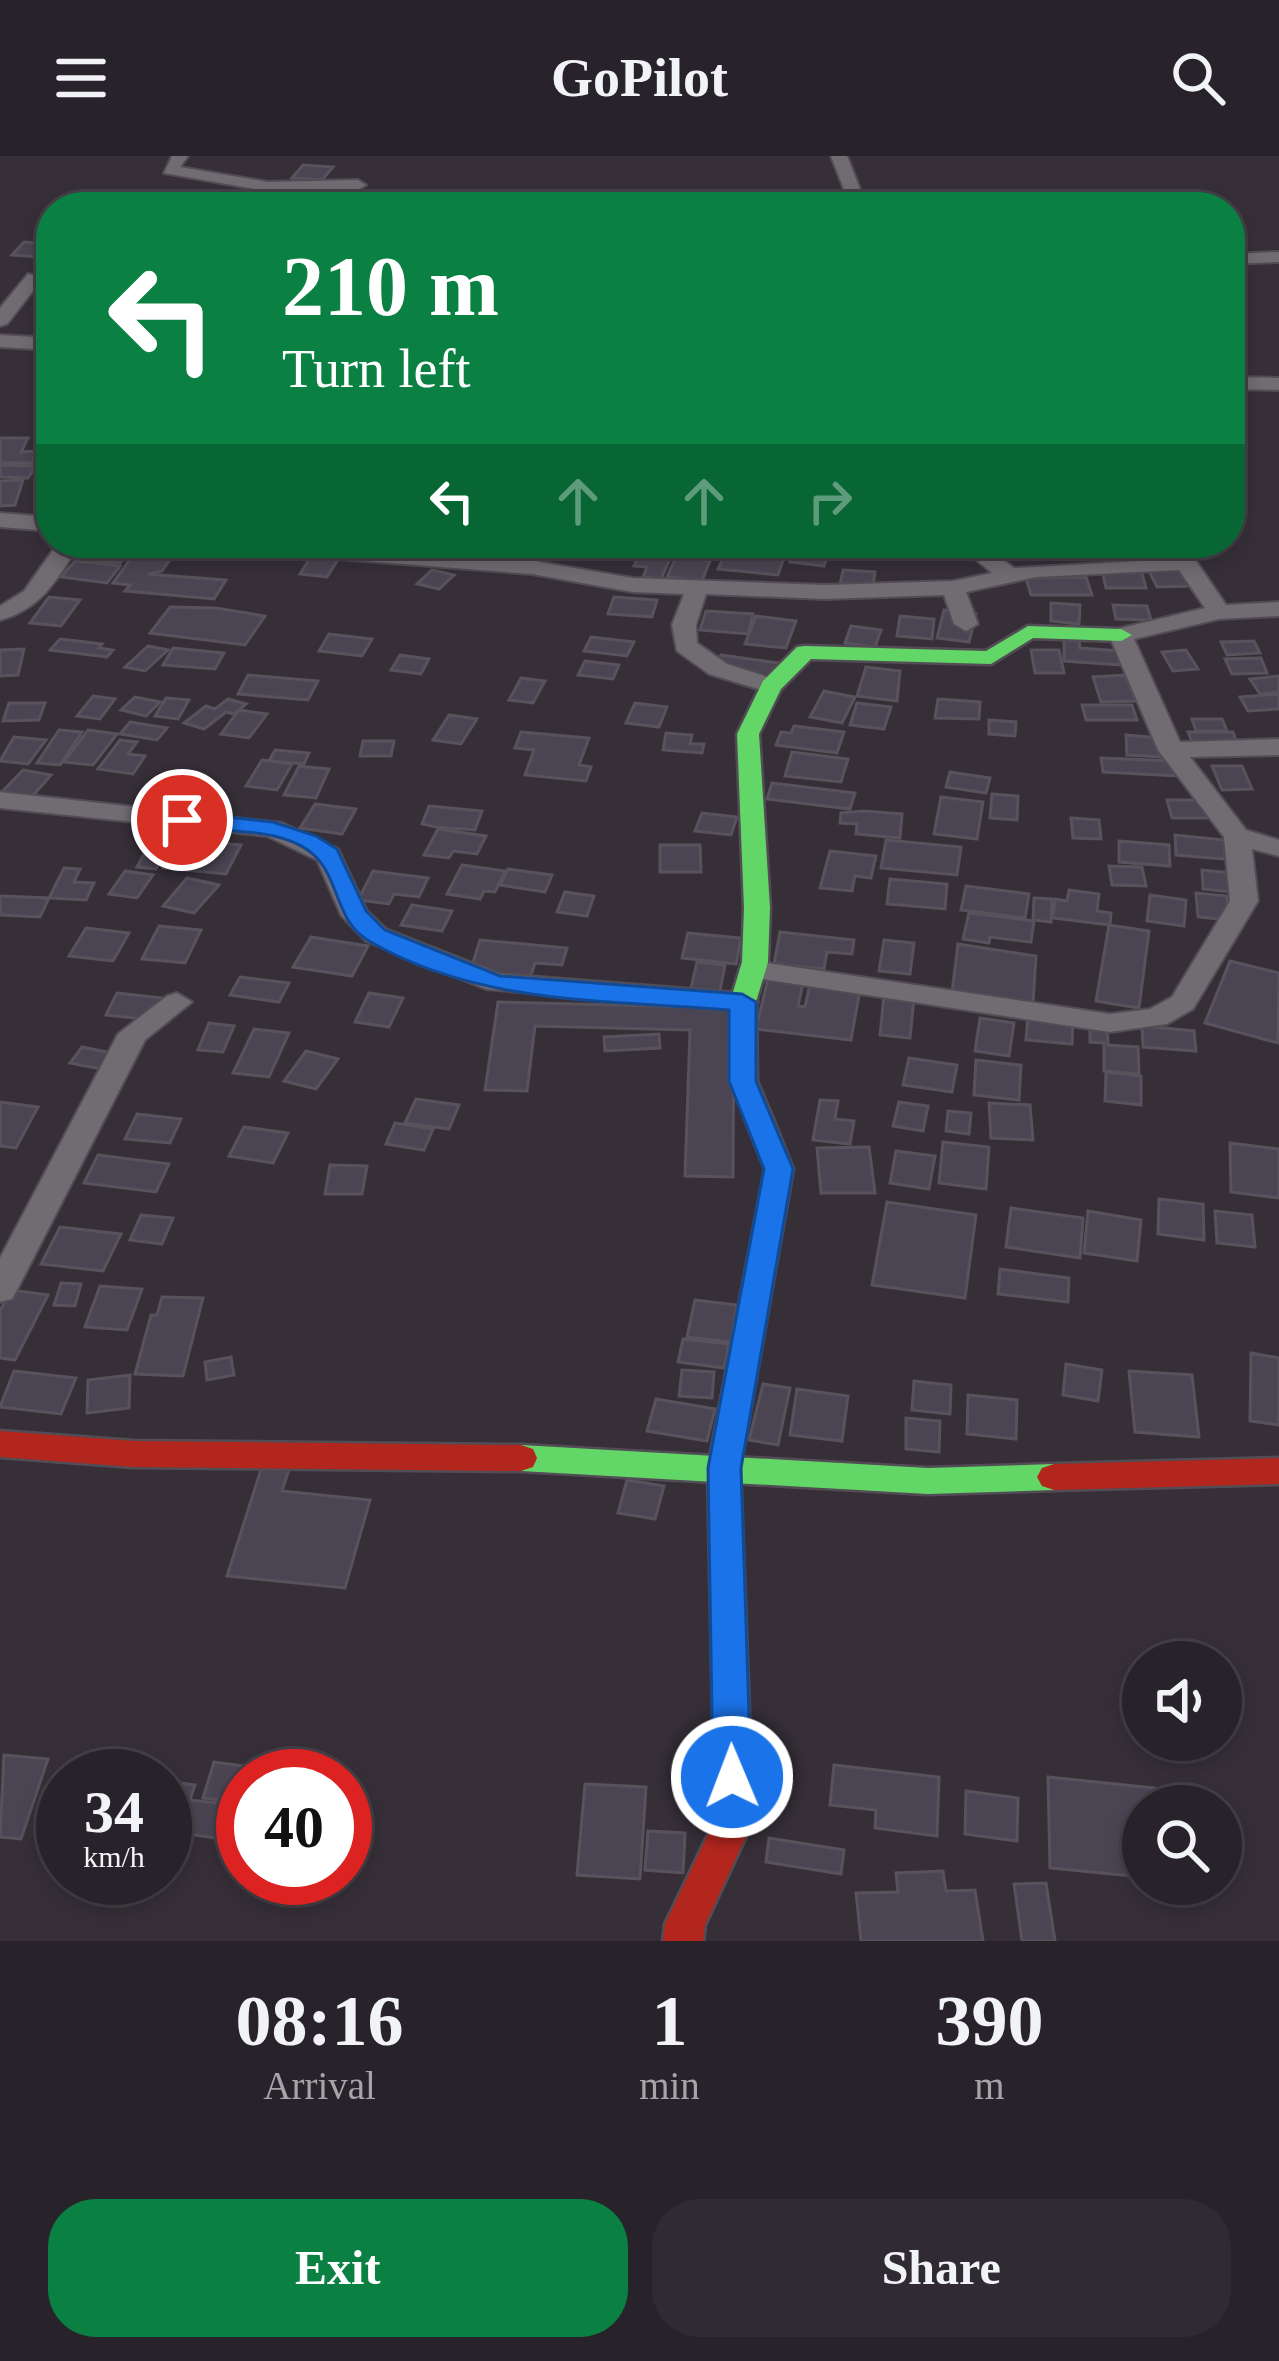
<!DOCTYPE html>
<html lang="en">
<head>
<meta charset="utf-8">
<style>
  body { margin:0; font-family:Georgia,serif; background:#302b32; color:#f1f3f6; height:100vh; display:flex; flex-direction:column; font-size:45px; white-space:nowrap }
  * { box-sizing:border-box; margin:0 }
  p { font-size:39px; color:#a5a4a8 }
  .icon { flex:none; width:66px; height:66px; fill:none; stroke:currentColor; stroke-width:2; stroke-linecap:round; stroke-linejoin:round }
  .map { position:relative; height:1785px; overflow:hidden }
  .details { display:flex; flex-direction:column; background:#28232a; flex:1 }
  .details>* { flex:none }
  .hud { position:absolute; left:36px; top:36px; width:1209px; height:366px; border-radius:48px; box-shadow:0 6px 18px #0003,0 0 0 3px #444047; background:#0b8043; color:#fff; overflow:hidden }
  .buttons { position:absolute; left:1122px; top:1485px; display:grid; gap:24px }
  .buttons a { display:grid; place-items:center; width:120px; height:120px; border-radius:50%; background:#28232a; box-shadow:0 6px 18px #0003,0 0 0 3px #444047; font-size:60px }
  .speed { position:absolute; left:36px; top:1593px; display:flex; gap:24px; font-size:60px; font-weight:700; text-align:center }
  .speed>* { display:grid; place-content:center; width:156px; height:156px; border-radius:50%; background:#28232a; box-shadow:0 6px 18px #0003,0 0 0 3px #444047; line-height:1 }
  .speed small { font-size:30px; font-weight:400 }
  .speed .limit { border:18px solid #d22; background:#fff; color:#111 }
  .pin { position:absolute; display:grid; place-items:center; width:102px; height:102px; color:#fff; margin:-51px; border:6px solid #fff; border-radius:50%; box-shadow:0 3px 12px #0007 }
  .me { position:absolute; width:132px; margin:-66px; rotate:359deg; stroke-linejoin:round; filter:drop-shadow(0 0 9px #0008) }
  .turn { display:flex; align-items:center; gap:42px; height:252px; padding:0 48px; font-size:54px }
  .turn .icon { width:156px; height:156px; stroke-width:2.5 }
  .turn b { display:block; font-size:84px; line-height:102px }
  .lanes { display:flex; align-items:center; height:114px; padding:0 48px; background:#0003; justify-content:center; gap:60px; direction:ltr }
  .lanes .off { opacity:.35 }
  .eta { display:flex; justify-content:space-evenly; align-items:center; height:204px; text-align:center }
  .eta b { font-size:72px; font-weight:800; line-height:84px }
  .button { display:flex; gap:24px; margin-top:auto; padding:24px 48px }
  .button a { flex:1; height:138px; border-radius:48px; background:#0b8043; color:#fff; font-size:48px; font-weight:800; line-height:138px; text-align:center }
  .button a+a { background:#302b32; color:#f1f3f6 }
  header { display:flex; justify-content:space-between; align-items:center; height:156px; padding:0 48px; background:#28232a; font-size:54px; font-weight:800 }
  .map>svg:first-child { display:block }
</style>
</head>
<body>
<header><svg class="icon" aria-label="menu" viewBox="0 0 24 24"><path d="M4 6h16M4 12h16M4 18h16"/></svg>GoPilot<svg class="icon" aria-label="search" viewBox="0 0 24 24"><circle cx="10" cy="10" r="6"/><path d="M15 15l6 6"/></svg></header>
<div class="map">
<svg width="1279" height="1785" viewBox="0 0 1279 1785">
  <rect width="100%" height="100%" fill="#362f38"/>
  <g fill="#4b4553" stroke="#57525b" stroke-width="3">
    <polygon points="303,9 333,11 322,24 292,22"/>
    <polygon points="24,86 51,88 51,89 40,101 12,99"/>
    <polygon points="0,282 28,282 21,296 37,295 32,307 0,307"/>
    <polygon points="0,309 36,310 28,322 0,321"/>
    <polygon points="23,324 15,349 0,350 0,325"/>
    <polygon points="142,387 180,389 162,415 148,418 226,424 214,443 125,435 130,429 113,427"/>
    <polygon points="745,387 786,396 778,419 718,413 724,400 740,401"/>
    <polygon points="644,388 675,391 661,423 643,421 647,411 634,410"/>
    <polygon points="98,390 132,393 120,407 87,404"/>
    <polygon points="796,392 829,396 824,410 790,406"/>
    <polygon points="678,397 710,405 702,425 667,421"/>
    <polygon points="312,399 339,402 327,421 300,418"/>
    <polygon points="75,405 120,410 107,427 61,421"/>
    <polygon points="1181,412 1190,430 1157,431 1148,413"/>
    <polygon points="432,414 454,419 439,433 417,428"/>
    <polygon points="843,414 875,416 873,431 840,429"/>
    <polygon points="1102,414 1141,414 1146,432 1106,432"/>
    <polygon points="1086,421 1092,439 1031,439 1026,422"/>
    <polygon points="49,441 80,444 61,470 30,467"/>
    <polygon points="614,441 657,444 652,461 608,458"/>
    <polygon points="1051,447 1080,449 1079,468 1051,465"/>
    <polygon points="1113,449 1147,450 1151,464 1116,463"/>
    <polygon points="170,451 216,452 265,460 245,489 150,477"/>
    <polygon points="944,454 976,458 969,486 937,482"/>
    <polygon points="706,455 753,458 748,478 700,474"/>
    <polygon points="756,460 796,465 786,492 745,488"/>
    <polygon points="900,460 934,463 932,483 897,480"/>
    <polygon points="851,470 881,474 875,491 845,487"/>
    <polygon points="329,478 372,483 362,500 319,495"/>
    <polygon points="591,481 634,486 627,500 584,495"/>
    <polygon points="60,483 102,488 99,492 113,494 107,501 50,494"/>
    <polygon points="1064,483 1079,484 1080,492 1120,495 1120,509 1064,505"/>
    <polygon points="1254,485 1260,497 1227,499 1221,486"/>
    <polygon points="148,490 168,494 145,515 125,511"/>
    <polygon points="173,492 224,497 215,513 163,509"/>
    <polygon points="24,493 18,519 0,520 0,494"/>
    <polygon points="1031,494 1059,494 1064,517 1035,517"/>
    <polygon points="1186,494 1198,513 1173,515 1162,496"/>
    <polygon points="400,499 429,503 421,518 391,514"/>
    <polygon points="721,499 779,507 773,522 714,515"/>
    <polygon points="1261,502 1267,517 1232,518 1225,503"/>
    <polygon points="585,505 619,509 613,523 578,519"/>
    <polygon points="866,511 900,515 897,545 857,540"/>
    <polygon points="248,519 318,525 308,544 238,538"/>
    <polygon points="1125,519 1136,545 1101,546 1093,521"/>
    <polygon points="1279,520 1279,536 1260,538 1250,523"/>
    <polygon points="521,522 545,525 533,547 509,544"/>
    <polygon points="824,535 855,541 842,567 810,561"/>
    <polygon points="1279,538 1279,553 1248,555 1240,541"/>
    <polygon points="93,540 115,543 100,563 77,560"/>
    <polygon points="135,541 160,546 146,560 121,554"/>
    <polygon points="166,542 189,544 178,563 155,560"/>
    <polygon points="228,543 246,548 234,558 226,556 204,573 184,567 206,550 215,553"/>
    <polygon points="938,543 980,546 979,563 935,562"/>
    <polygon points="9,547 45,547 39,564 3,565"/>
    <polygon points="635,547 667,551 659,571 626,567"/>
    <polygon points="857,547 891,551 884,573 850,569"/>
    <polygon points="1082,549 1132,549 1137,564 1086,564"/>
    <polygon points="239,554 267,558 249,582 221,578"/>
    <polygon points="449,559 477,563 461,588 433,584"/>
    <polygon points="1192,563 1222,563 1227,575 1196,575"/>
    <polygon points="989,564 1016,566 1015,580 989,578"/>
    <polygon points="130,566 167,572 157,584 120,578"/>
    <polygon points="794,570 844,576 837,597 776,589 781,576 791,577"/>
    <polygon points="59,574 82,576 60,609 37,607"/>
    <polygon points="88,574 117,578 93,609 64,606"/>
    <polygon points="521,576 589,582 579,609 591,611 586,625 525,619 534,594 515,592"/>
    <polygon points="1188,576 1233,576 1237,588 1193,588"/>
    <polygon points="666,577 692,579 690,588 704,588 702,597 663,594"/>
    <polygon points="1126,579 1160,582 1162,601 1127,599"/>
    <polygon points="14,581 46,584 28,608 0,605"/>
    <polygon points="120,584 137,586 128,598 145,600 133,618 98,613"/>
    <polygon points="363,585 394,585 391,600 360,600"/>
    <polygon points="275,594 309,597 304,608 269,605"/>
    <polygon points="792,596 848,603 841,626 785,620"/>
    <polygon points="1101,602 1175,605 1177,620 1103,616"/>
    <polygon points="262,604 292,608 277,634 246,630"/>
    <polygon points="299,610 329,613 316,642 284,639"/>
    <polygon points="1212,610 1242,610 1252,633 1222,634"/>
    <polygon points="23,614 51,619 29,644 0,638"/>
    <polygon points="950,616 990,622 986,637 946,631"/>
    <polygon points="772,627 855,637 850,653 767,643"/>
    <polygon points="992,638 1018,640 1017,664 990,662"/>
    <polygon points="941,641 983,646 977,683 934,678"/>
    <polygon points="1167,644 1202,644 1207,662 1172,662"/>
    <polygon points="315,648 356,653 342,678 300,672"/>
    <polygon points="429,650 482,655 475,674 436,671 422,668"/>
    <polygon points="864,655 902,658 900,682 856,678 857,668 840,667 841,657"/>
    <polygon points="702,657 737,661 731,679 695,675"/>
    <polygon points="1071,662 1099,664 1101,683 1073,682"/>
    <polygon points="438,673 486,680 477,698 453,695 449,702 424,699"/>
    <polygon points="1175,679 1224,684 1225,703 1176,699"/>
    <polygon points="179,683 241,689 226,718 163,712"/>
    <polygon points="886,684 961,691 957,719 881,712"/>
    <polygon points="151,685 170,687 156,713 137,711"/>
    <polygon points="1119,685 1169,689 1170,710 1119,706"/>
    <polygon points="660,689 700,689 701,716 660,716"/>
    <polygon points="830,695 876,700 871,722 855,720 852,735 820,732"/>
    <polygon points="462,709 505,715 495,736 484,735 480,743 447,738"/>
    <polygon points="1109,710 1142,711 1146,730 1112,729"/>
    <polygon points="64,712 80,713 74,726 94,727 86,744 49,742"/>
    <polygon points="508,713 552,719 545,736 500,729"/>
    <polygon points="1202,714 1233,717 1233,736 1203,733"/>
    <polygon points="125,715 153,719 137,742 109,738"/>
    <polygon points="373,715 428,722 419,741 394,738 389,748 358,744"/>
    <polygon points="187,722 219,729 194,757 163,750"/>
    <polygon points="890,723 947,728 945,753 887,748"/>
    <polygon points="966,730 1029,738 1025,762 961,754"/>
    <polygon points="1069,734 1099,738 1097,755 1111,757 1110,769 1053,762 1055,743 1067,745"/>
    <polygon points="565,736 594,740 587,760 557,756"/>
    <polygon points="1196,737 1227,740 1229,764 1198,761"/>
    <polygon points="1150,739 1186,744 1184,770 1147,765"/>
    <polygon points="0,740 49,742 40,761 0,759"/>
    <polygon points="1034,742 1052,743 1051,766 1033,764"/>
    <polygon points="412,749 452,755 442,775 401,769"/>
    <polygon points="969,757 1034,765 1031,786 990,781 989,787 963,783"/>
    <polygon points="1109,769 1149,775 1139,852 1096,845"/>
    <polygon points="159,770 201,774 185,807 142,803"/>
    <polygon points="86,772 129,777 113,805 69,800"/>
    <polygon points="780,776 854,784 852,798 827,796 824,813 774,808"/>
    <polygon points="688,777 741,782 736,808 682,802"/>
    <polygon points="311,781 368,790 352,820 293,811"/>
    <polygon points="480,784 567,792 562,809 535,807 530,822 470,816"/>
    <polygon points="884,784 914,787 910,818 879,815"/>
    <polygon points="958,788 1036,800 1033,846 952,836"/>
    <polygon points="1230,805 1279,817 1278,887 1205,867"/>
    <polygon points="697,806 725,809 719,840 690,837"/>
    <polygon points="240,821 289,827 279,846 230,839"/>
    <polygon points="768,823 803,827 798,850 805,851 810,828 860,834 851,884 756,873"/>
    <polygon points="117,837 180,844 169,866 106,859"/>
    <polygon points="369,837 403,842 389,871 355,866"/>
    <polygon points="884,839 914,842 910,882 880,879"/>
    <polygon points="498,846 734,852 733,1021 685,1020 690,874 535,870 527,935 485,934"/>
    <polygon points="1028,860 1073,865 1072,888 1026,884"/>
    <polygon points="980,862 1014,867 1009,900 975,895"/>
    <polygon points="209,867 234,870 223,896 198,894"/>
    <polygon points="1090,869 1107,870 1108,889 1138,891 1139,918 1104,915 1104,887 1090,886"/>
    <polygon points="1142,870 1194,875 1196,895 1143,891"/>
    <polygon points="254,873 289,877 269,921 233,917"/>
    <polygon points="659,878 660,892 605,895 604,881"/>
    <polygon points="82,891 122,899 111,915 70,907"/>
    <polygon points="306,895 338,903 316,933 284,925"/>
    <polygon points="909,902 957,909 952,936 903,929"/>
    <polygon points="976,904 1021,909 1019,944 974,939"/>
    <polygon points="1106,916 1141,920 1141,949 1105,945"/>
    <polygon points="416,943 459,949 449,973 405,967"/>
    <polygon points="820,944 838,945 835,963 854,965 850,988 813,984"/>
    <polygon points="0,946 38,951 16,992 0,990"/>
    <polygon points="899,946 928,950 923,975 893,970"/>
    <polygon points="989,947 1030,949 1033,984 991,982"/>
    <polygon points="948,955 971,957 969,978 946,975"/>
    <polygon points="137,958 181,963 170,987 125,983"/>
    <polygon points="395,967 433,973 424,994 386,988"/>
    <polygon points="244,971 288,977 273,1007 229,1000"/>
    <polygon points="943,986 989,991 986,1033 939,1027"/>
    <polygon points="1230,987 1279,993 1279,1042 1231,1036"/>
    <polygon points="869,991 875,1037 821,1037 817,992"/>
    <polygon points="896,995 935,1000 929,1033 890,1027"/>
    <polygon points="98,999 169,1008 156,1036 84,1027"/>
    <polygon points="330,1009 367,1010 362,1038 325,1038"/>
    <polygon points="1159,1043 1203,1048 1204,1084 1158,1078"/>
    <polygon points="887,1046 976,1059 965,1142 872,1129"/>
    <polygon points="1011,1052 1083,1062 1080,1102 1006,1091"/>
    <polygon points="1088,1055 1141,1064 1137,1105 1084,1097"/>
    <polygon points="1215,1055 1252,1059 1255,1091 1217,1087"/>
    <polygon points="141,1059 173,1062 162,1088 130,1084"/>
    <polygon points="60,1071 121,1078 103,1115 41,1108"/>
    <polygon points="1000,1113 1069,1122 1068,1146 998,1138"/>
    <polygon points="61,1127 81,1128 75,1150 54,1149"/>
    <polygon points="100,1130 142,1133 127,1174 85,1171"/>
    <polygon points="11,1134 48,1139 15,1204 0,1202 0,1155"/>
    <polygon points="162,1141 203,1142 183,1220 135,1218 151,1159 157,1159"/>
    <polygon points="695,1144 737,1149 731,1186 687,1181"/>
    <polygon points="683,1183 729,1188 724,1212 678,1206"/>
    <polygon points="1251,1197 1279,1202 1279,1269 1250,1265"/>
    <polygon points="231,1201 234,1219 207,1224 205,1206"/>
    <polygon points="1066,1208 1102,1214 1098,1245 1063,1239"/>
    <polygon points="682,1214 714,1216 712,1242 679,1240"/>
    <polygon points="14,1215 76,1222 61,1258 0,1251"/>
    <polygon points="1129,1215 1192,1219 1199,1281 1135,1276"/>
    <polygon points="130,1219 129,1252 87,1257 88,1224"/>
    <polygon points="914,1225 951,1229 950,1258 912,1254"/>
    <polygon points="763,1228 790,1232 778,1289 749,1284"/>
    <polygon points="797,1233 848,1240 842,1285 790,1279"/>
    <polygon points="968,1239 1017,1244 1016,1283 967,1278"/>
    <polygon points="656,1243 715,1253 707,1285 647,1275"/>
    <polygon points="906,1262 940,1265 939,1296 906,1293"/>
    <polygon points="265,1301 292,1304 282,1335 370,1344 345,1432 227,1420"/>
    <polygon points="627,1324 664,1330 655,1363 618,1357"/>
    <polygon points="4,1599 48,1603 21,1683 0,1681"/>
    <polygon points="214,1606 281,1615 280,1620 243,1620 243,1647 203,1642"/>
    <polygon points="834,1609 939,1621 937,1680 875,1672 876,1654 830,1649"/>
    <polygon points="1048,1621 1155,1632 1156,1650 1143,1650 1143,1721 1050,1712"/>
    <polygon points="165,1625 195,1629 190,1644 227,1648 216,1682 165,1675"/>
    <polygon points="585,1628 646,1631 640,1723 577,1719"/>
    <polygon points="966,1635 1018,1642 1017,1685 965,1678"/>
    <polygon points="648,1675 685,1677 683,1717 645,1714"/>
    <polygon points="769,1682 844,1694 841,1718 766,1706"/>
    <polygon points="943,1715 946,1735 975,1734 983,1785 861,1785 856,1737 898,1736 896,1717"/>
    <polygon points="1046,1727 1055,1785 1022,1785 1014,1728"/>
  </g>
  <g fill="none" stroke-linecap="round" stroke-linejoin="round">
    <g stroke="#524c54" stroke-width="4">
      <g id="street">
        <polygon points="172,0 188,0 180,11 268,26 358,24 366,29 358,34 296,33 286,51 270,51 278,37 164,17"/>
        <polygon points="831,0 847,0 867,51 851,51"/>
        <polygon points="1279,96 1279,106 1230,108 1230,98"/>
        <polygon points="28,118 43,122 7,168 0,170 0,152"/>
        <polygon points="0,179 51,182 51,194 0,191"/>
        <polygon points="1230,221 1279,222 1279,234 1230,233"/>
        <polygon points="0,357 51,361 51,375 0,371"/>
        <path d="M58,387H80C58,422 42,453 0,464V450L24,435Z"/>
        <polygon points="211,387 308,387 513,403 501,387 524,387 539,406 633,422 825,429 953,425 992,417 956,387 981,387 1014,412 1194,402 1226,449 1279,446 1279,460 1219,463 1134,483 1180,586 1279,583 1279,599 1190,601 1246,674 1279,684 1279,700 1252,693 1258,745 1193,853 1167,868 1110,876 743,820 739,814 743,808 753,805 1110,858 1150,853 1172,841 1230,745 1224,681 1158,594 1109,479 1113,474 1205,452 1179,414 1036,421 966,436 978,468 966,475 954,468 944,439 825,443 706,438 696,469 697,487 727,508 780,525 783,530 771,537 709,518 677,495 672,469 684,438 633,436 532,418 222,394"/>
        <polygon points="0,636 282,667 338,693 367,755 386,773 500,818 743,837 758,846 743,855 486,833 366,785 341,759 317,704 267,680 0,652"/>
        <polygon points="177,837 192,846 145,884 17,1134 12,1143 0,1146 0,1102 118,878 167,840"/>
      </g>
    </g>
    <g stroke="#524c54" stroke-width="5">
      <g id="fast">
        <polygon points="1028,470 1121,473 1132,479 1121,485 1033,482 991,508 811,503 781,533 759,578 770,752 768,806 756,846 757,925 773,963 769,970 749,970 729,925 730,846 742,806 744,752 737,578 763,525 797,491 805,490 986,495"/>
        <polygon points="521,1289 928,1312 1054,1308 1066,1312 1071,1321 1066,1330 1054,1334 928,1338 521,1315 509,1311 505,1302 509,1293"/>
      </g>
    </g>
    <g stroke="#524c54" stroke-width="5">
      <g id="jam">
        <polygon points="759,954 773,963 793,1013 740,1312 753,1665 705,1769 703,1785 663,1785 665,1768 715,1664 708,1312 765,1013 745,963"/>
        <polygon points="0,1275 134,1285 521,1289 533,1293 537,1302 533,1311 521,1315 134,1311 0,1301"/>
        <polygon points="1279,1302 1279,1328 1054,1334 1042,1330 1037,1321 1042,1312 1054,1308"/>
      </g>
    </g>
    <use href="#street" fill="#716b72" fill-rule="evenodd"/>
    <use href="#fast" fill="#63d668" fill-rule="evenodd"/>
    <use href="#jam" fill="#b3261e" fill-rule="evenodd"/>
  </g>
  <path fill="#1a73e8" stroke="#114b97" stroke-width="3" d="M182,656L273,666L316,680L337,693L366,755L385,774L500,820L742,838L756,846V925L793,1013L741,1312L751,1621L746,1632L732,1637L719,1632L713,1621L708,1312L764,1013L729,925V854C608,844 478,849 369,785C336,766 340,726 316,701C282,667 216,679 173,669V659Z"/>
</svg>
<div class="buttons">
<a><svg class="icon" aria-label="sound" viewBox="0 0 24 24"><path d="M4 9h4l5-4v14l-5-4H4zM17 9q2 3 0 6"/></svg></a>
<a><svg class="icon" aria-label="search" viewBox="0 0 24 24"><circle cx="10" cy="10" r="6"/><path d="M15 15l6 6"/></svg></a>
</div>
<div class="speed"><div>34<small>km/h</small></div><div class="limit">40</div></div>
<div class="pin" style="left:182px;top:664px;background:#d93025"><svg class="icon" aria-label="arrive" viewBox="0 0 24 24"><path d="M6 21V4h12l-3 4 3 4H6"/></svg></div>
<svg class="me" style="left:732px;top:1621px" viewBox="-20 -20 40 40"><circle r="17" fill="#1a73e8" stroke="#fff" stroke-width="3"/><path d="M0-11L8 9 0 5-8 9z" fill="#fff"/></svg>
<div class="hud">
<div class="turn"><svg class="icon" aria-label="left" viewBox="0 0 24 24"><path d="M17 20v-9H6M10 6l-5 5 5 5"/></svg><div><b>210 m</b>Turn left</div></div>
<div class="lanes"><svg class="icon" aria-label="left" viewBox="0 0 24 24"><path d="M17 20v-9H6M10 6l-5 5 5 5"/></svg><svg class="icon off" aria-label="ahead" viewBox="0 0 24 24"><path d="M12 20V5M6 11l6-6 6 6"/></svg><svg class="icon off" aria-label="ahead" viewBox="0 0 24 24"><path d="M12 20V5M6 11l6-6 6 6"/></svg><svg class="icon off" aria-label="right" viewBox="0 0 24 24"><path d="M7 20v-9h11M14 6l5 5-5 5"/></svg></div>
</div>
</div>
<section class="details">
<div class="eta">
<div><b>08:16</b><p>Arrival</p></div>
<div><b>1</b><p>min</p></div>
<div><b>390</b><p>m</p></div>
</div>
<div class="button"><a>Exit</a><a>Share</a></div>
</section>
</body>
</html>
